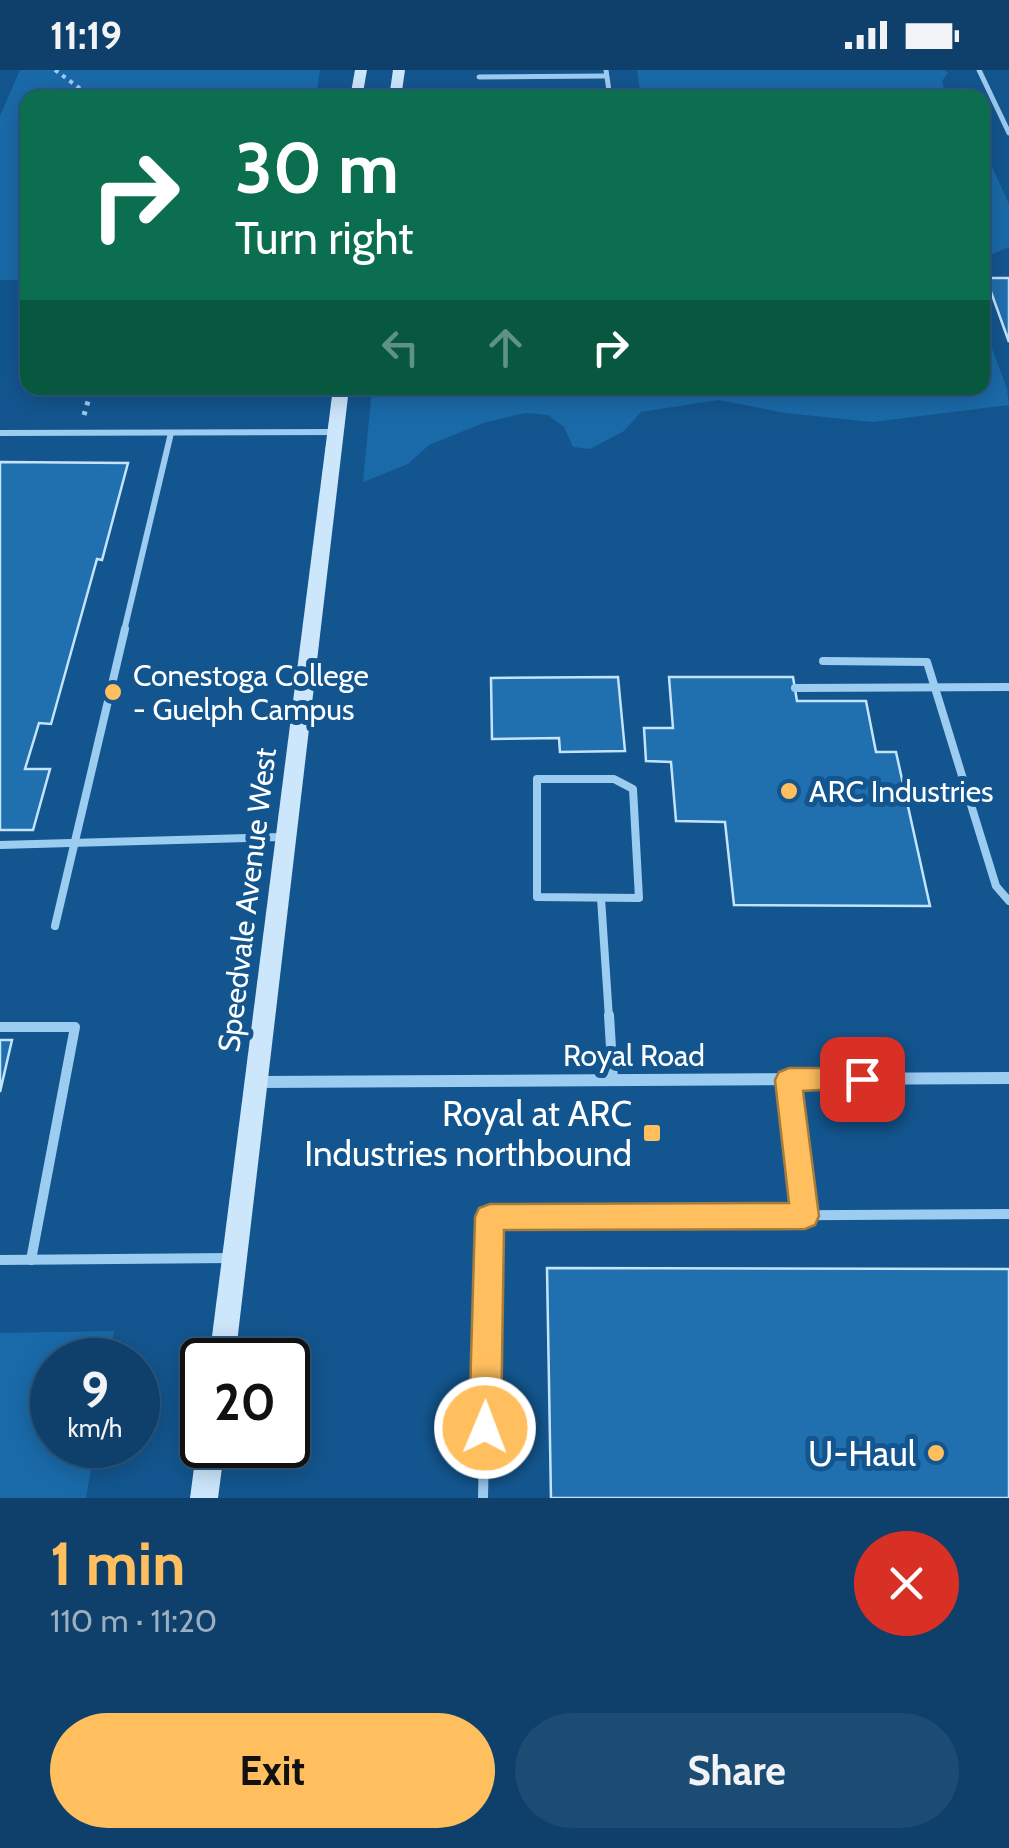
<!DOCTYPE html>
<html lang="en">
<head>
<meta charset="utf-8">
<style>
  body { margin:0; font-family:Cabin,sans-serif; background:#1c4b73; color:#f1f3f6; height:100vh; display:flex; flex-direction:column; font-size:38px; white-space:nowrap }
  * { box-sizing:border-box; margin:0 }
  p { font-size:32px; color:#9bafc1 }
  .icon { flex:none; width:55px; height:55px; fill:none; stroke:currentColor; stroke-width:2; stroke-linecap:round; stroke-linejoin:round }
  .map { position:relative; height:1428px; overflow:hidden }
  .details { display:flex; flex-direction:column; background:#0e406b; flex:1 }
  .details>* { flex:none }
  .hud { position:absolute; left:20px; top:20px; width:970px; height:305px; border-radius:20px; box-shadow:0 5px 25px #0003,0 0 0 2px #2e597e; background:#0b6e4f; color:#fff; overflow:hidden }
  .speed { position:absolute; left:30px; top:1268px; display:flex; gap:20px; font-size:50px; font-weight:700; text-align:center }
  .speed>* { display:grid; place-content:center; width:130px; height:130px; border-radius:50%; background:#0e406b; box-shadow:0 5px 25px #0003,0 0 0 2px #2e597e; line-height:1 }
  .speed small { font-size:25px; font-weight:400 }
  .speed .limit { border:5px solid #111; border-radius:15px; background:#fff; color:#111 }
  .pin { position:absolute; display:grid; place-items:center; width:85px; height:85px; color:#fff; margin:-42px; border-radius:20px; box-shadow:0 5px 15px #0006 }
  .me { position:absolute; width:110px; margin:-55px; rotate:1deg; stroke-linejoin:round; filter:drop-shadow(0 0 8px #0008) }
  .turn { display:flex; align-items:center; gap:35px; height:210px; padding:0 50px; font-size:45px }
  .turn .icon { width:130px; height:130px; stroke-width:2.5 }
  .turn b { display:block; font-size:70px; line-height:85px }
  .lanes { display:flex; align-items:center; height:95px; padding:0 50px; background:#0003; justify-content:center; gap:50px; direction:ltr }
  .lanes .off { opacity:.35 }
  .round { display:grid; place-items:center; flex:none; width:105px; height:105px; border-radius:52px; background:#1c4b73 }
  .headline { display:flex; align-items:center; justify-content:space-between; height:170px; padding:0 50px }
  h1 { font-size:60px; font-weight:800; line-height:75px; color:#ffbf5e }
  .primary-button { display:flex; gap:20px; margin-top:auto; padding:20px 50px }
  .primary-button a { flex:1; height:115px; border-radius:60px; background:#ffbf5e; color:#111; font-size:40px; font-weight:800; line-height:115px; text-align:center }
  .primary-button a+a { background:#1c4b73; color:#f1f3f6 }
  .status { display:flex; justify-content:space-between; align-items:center; height:70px; padding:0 50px; background:#0e406b; direction:ltr }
  .status svg { height:28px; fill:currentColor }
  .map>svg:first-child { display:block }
</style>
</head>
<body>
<div class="status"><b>11:19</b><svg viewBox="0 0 49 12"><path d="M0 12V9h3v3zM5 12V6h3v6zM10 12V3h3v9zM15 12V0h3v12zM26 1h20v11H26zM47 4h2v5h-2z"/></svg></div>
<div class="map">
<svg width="1009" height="1428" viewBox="0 0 1009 1428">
  <rect width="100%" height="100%" fill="#13568f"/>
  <g fill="#1a6aa9">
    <polygon points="20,0 320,0 316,27 28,28 27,210 0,210 0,46"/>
    <polygon points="637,0 944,0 948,3 942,11 944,19 959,27 641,27"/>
    <polygon points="983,77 1009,134 1009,177 983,188"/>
    <polygon points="983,254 1007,319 1009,335 873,352 785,343 719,330 641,342 624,361 590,379 573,377 564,357 548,345 525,343 483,353 429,375 408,394 363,412 372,318 982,318"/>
    <polygon points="114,1261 109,1290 52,1290 52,1375 95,1375 86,1428 0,1428 0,1263"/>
  </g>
  <g fill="#206fae" stroke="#c4e4fc" stroke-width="2.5">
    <polygon points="986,208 1009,208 1009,272"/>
    <polygon points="0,392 128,393 102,490 97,489 51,654 39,653 25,699 50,699 33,760 0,760"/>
    <polygon points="618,607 625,681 560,682 559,668 492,669 491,608"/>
    <polygon points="669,607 793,607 797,631 866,631 876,682 896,682 930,836 734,835 725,752 676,751 671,692 646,691 644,658 673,658"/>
    <polygon points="0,970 12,970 0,1022"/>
    <polygon points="547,1198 1009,1199 1009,1428 551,1428"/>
  </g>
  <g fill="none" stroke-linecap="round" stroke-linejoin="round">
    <polyline stroke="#9dccf1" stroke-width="4" stroke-dasharray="4 5" stroke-linecap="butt" points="55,0 93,28"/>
    <polyline stroke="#9dccf1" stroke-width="5" stroke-dasharray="4 6" stroke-linecap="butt" points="84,345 92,318"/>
    <g stroke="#9dccf1" stroke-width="5">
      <polyline points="606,0 610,28"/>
      <polyline points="979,0 1009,63"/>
      <polyline points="479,7 605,6"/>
    </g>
    <g stroke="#9dccf1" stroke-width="6">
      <polyline points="0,363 336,362"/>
      <polyline points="124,561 171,363"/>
    </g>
    <g stroke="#9dccf1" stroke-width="8">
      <polyline points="823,591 927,592 996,816 1009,831"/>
      <polyline points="795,618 1009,617"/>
      <polygon points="537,709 614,709 633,719 639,828 537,827"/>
      <polyline points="0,775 281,767"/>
      <polyline points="601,828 609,948"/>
      <polyline points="55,856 125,559"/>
    </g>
    <g stroke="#9dccf1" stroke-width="10">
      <polyline points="609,945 613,1010"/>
      <polyline points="0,957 75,957 31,1190"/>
      <polyline points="789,1009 805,1146"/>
      <polyline points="0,1190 231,1188"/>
      <polyline points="483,1428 489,1147 1009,1144"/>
    </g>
    <polyline stroke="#9dccf1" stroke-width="12" points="258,1012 1009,1008"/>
    <g fill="#cce6fc" fill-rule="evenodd">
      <polygon points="355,0 367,0 362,28 350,28"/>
      <polygon points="393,0 405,0 401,28 389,28"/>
      <polygon points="333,318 349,318 235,1290 209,1290"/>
      <polygon points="202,1365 202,1375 225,1375 218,1428 190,1428 197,1375"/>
    </g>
  </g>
  <polygon fill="#ffbf5e" stroke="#a67c3d" stroke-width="2.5" points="789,998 862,998 871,1001 875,1009 871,1017 803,1021 819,1146 815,1155 805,1159 504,1160 501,1358 496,1369 485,1373 474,1369 469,1358 475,1147 479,1138 490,1134 789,1133 775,1010 779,1002"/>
  <g fill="#ffbf5e" stroke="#13568f" stroke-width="4">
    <circle cx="113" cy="622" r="10"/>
    <circle cx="789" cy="721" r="10"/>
    <rect x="642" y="1053" width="20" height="20" rx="5"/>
    <circle cx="936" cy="1383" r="10"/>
  </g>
  <g text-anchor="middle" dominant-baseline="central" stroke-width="10" stroke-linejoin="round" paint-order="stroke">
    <g font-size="30" fill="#fff" stroke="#13568f" text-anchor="start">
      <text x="133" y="605">Conestoga College<tspan x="133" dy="34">- Guelph Campus</tspan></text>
      <text x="809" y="721">ARC Industries</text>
    </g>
    <g font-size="30" fill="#fff" stroke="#13568f">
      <text transform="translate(247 830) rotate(-83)">Speedvale Avenue West</text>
      <text x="634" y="985">Royal Road</text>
    </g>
    <g font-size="35" fill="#fff" stroke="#13568f" text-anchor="end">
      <text x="632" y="1043">Royal at ARC<tspan x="632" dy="40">Industries northbound</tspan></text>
      <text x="916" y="1383">U-Haul</text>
    </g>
  </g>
</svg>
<div class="speed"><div>9<small>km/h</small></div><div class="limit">20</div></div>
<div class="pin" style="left:862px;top:1009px;background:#d93025"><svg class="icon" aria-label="arrive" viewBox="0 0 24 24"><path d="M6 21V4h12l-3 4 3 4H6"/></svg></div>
<svg class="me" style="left:485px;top:1358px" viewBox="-20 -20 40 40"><circle r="17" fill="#ffbf5e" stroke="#fff" stroke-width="3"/><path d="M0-11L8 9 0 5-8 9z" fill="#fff"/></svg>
<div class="hud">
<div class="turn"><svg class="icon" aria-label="right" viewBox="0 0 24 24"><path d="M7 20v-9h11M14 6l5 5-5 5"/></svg><div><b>30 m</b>Turn right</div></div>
<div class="lanes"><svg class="icon off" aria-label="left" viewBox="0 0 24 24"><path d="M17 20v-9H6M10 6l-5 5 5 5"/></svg><svg class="icon off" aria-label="ahead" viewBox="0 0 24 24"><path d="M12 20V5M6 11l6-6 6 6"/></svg><svg class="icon" aria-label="right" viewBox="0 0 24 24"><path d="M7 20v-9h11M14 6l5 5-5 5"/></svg></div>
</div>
</div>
<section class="details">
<div class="headline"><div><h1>1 min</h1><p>110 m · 11:20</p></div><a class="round" style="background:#d93025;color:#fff"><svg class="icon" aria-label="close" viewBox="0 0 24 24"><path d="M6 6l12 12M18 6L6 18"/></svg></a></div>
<div class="primary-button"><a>Exit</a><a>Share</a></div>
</section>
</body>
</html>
